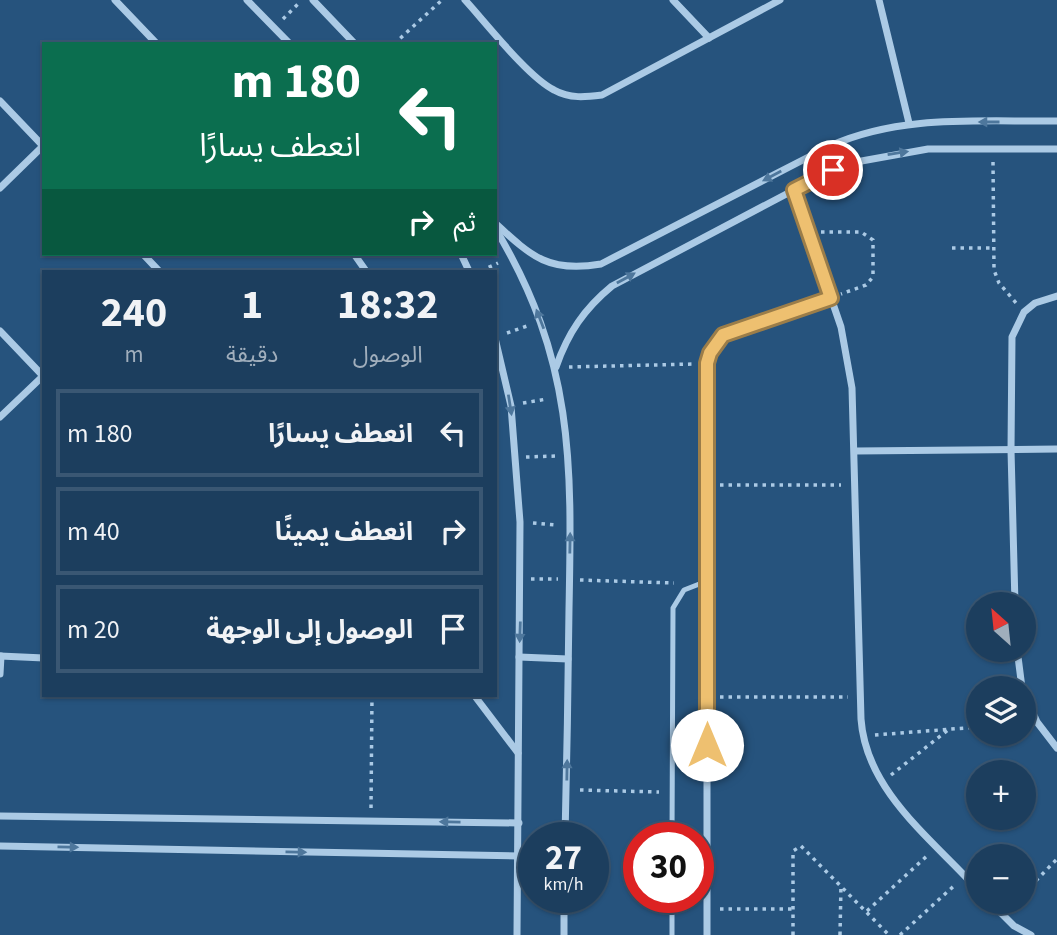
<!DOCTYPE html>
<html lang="ar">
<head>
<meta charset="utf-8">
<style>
  body { margin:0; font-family:"Source Sans 3","Noto Sans Arabic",sans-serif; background:#254564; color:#f1f3f6; direction:rtl; height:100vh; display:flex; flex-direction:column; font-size:26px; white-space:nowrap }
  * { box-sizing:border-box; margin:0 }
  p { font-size:23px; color:#a0aebc }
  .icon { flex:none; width:38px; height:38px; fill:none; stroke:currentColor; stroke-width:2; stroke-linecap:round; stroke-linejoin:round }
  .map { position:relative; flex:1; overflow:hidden; direction:ltr }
  .drawer { position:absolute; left:42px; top:270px; width:455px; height:427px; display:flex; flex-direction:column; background:#1c3e5e; border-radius:0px; box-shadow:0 2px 5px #0004,0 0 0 2px #3a5773; direction:rtl }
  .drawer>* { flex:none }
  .hud { position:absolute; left:42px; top:42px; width:455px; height:214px; border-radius:0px; box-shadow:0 2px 5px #0004,0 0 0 2px #3a5773; direction:rtl; background:#0b6e4f; color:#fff; overflow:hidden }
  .needle { width:46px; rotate:333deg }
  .fabs { position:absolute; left:966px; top:592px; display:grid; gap:14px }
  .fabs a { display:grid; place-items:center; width:70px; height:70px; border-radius:50%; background:#1c3e5e; box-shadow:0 2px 5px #0004,0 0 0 2px #3a5773; font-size:35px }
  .speed { position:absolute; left:518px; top:822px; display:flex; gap:14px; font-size:35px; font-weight:700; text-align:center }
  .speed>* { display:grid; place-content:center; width:91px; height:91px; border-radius:50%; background:#1c3e5e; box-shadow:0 2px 5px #0004,0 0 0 2px #3a5773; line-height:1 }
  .speed small { font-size:18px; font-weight:400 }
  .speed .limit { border:10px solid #d22; background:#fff; color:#111 }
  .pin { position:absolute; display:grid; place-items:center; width:60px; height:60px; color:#fff; margin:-30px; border:4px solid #fff; border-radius:50%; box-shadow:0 2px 7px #0007 }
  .me { position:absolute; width:77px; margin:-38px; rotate:0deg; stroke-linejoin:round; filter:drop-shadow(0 0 5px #0008) }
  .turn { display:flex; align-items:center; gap:24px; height:147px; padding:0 21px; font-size:32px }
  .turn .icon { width:91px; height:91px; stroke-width:2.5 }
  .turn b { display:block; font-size:49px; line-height:60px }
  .then { display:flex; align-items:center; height:66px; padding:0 21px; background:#0003; gap:14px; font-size:26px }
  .eta { display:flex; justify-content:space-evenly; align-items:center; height:119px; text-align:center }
  .eta b { font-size:42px; font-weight:700; line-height:49px }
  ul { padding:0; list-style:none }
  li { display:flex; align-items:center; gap:21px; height:88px; margin:0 14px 10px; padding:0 7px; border:4px solid #3a5773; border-radius:0px }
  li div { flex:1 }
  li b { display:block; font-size:26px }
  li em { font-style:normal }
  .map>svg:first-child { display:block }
</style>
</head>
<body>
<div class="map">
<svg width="1057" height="935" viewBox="0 0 1057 935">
  <rect width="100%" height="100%" fill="#26537d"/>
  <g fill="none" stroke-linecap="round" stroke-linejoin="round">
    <g stroke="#abcae5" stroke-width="3.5" stroke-dasharray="3.5 5" stroke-linecap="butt">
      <polyline points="283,19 300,2"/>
      <polyline points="394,44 442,0"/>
      <polyline points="993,162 994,270 999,283 1017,304"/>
      <polyline points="821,232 861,232 873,240 873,277 866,285 841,294"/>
      <polyline points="952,248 994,248"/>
      <polyline points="481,271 498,263"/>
      <polyline points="507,333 530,325"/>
      <polyline points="569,367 694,364"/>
      <polyline points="523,403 547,399"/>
      <polyline points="526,457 557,456"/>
      <polyline points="720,485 841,485"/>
      <polyline points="533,523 556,525"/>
      <polyline points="531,579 558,579"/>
      <polyline points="580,580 674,583"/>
      <polyline points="720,697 848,697"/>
      <polyline points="875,735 978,727"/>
      <polyline points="891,775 948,730"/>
      <polyline points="580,790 659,792"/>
      <polyline points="371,808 372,695"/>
      <polyline points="1024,893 1057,859"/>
      <polyline points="720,909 792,909"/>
      <polyline points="867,911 928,855"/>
      <polyline points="793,935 793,851 801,846 889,935"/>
      <polyline points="840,935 841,885"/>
      <polyline points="900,935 956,884"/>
    </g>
    <g stroke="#abcae5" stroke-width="5">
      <polyline points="672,838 673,608 684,590 707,581"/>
      <polyline points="672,935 672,898"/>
    </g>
    <g stroke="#abcae5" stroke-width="7">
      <polyline points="115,0 157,44"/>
      <polyline points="247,0 290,44"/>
      <polyline points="313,0 355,44"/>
      <path d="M465,0C486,23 528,77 554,90C570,99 586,97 602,95L780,0"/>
      <polyline points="673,0 709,38"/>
      <polyline points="879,0 909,123"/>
      <polyline points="0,101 44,147"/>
      <polyline points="0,188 43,146"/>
      <path d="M794,190L841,327L852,388L861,719C866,791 932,839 978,890"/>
      <path d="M495,223C532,257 549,273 601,264L830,146C901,114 980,122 1057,121"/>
      <path d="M495,228C574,359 572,462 569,609C568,685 567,762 565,838"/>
      <polyline points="143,254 159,271"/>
      <polyline points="354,254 366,271"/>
      <polyline points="461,254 469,271"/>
      <polyline points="0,331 44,377"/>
      <polyline points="495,338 511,406 520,522 517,935"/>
      <path d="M556,367C568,333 584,309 612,286L794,190L856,162L928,149H1057"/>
      <polyline points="0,417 43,376"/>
      <polyline points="856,451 1057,449"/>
      <polyline points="1015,604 1011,450 1012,337 1024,312 1035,303 1057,296"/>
      <polyline points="1017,649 1022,688"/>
      <polyline points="0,656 44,658"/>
      <polyline points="519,657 568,659"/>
      <polyline points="0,674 1,656"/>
      <polyline points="1024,693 1037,722 1057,748"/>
      <polyline points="474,695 518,753"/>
      <polyline points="0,816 519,823"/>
      <polyline points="0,846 519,856"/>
      <polyline points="989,901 1014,926 1031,935"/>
      <polyline points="564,935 564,898"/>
      <polyline points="707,935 707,363 710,353 723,336 831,297"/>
    </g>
  </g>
  <defs><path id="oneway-solid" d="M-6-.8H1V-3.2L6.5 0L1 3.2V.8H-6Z" transform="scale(1.75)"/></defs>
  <g fill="#4e779c">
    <use href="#oneway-solid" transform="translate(989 122) rotate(180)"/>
    <use href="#oneway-solid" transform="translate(898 153) rotate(-9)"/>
    <use href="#oneway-solid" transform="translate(772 176) rotate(152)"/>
    <use href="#oneway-solid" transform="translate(626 278) rotate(-29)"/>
    <use href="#oneway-solid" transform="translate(540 319) rotate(-111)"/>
    <use href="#oneway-solid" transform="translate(510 405) rotate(81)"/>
    <use href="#oneway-solid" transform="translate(570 543) rotate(-89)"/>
    <use href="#oneway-solid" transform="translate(520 632) rotate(92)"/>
    <use href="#oneway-solid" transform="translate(567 770) rotate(-89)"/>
    <use href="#oneway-solid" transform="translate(450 822) rotate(-179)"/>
    <use href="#oneway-solid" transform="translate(68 847) rotate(1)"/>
    <use href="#oneway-solid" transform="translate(296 852) rotate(1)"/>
  </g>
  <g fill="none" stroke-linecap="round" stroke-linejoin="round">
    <g stroke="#9b7d49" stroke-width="18">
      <polyline id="route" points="707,745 707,363 710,353 723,335 831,298 794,190 833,170"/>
    </g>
    <use href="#route" stroke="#eec070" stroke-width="12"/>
  </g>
</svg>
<div class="fabs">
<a><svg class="needle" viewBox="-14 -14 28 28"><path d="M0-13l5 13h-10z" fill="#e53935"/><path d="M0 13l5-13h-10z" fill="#a0aebc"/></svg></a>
<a><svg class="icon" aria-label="layers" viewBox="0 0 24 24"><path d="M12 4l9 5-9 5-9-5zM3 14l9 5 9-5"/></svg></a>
<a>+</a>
<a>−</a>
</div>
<div class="speed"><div>27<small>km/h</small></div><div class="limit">30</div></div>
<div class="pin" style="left:833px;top:170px;background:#d93025"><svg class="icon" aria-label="arrive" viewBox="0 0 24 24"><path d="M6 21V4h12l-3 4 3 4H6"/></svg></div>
<svg class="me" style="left:707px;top:745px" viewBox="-20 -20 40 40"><circle r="19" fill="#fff"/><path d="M0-13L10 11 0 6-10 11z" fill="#eec070"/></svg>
<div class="hud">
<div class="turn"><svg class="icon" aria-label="left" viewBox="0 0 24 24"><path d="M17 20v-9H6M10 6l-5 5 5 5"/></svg><div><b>180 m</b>انعطف يسارًا</div></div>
<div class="then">ثم<svg class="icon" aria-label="right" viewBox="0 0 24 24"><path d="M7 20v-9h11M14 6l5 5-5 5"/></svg></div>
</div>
<section class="drawer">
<div class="eta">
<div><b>18:32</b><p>الوصول</p></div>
<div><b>1</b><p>دقيقة</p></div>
<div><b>240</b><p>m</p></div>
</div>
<ul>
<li><svg class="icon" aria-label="left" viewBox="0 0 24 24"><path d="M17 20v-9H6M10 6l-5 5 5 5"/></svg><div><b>انعطف يسارًا</b></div><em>180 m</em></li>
<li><svg class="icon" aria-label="right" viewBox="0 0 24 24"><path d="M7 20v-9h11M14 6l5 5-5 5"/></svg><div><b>انعطف يمينًا</b></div><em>40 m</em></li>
<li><svg class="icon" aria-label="arrive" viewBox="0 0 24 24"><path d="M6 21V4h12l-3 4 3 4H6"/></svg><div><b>الوصول إلى الوجهة</b></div><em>20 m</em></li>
</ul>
</section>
</div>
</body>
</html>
